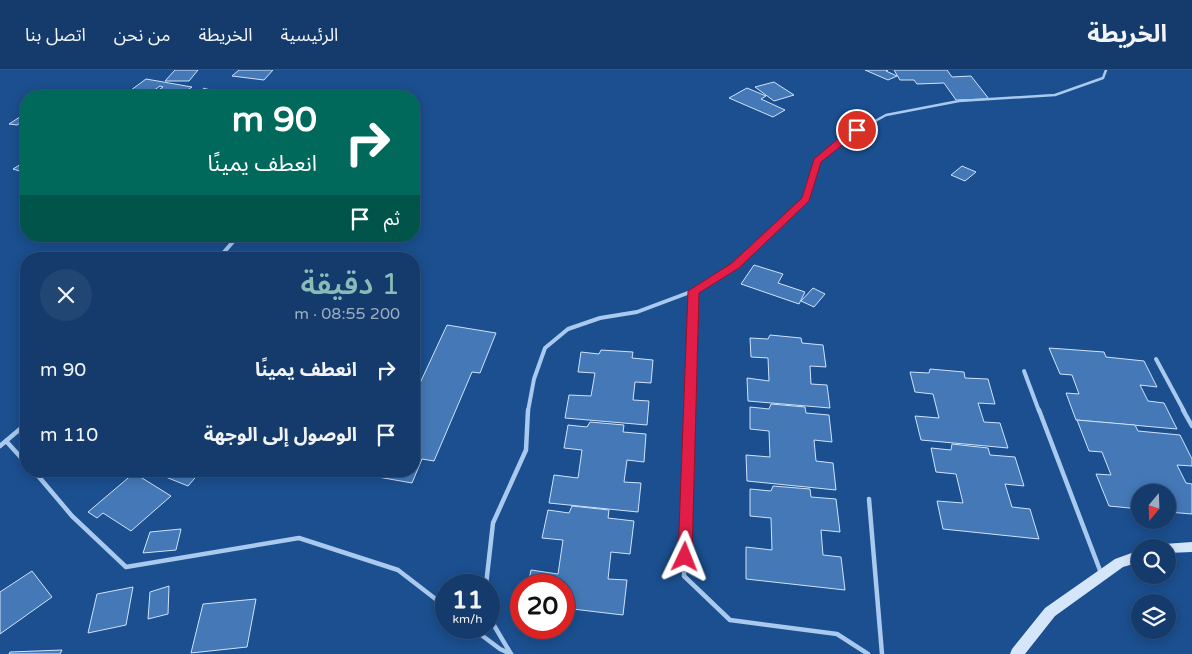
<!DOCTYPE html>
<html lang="ar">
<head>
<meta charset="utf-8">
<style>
  body { margin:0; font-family:"Varela Round","Noto Sans Arabic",sans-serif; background:#214673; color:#f1f3f6; direction:rtl; height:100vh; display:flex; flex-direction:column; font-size:19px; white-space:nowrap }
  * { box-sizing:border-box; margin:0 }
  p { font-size:16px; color:#9dadc1 }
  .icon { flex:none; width:28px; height:28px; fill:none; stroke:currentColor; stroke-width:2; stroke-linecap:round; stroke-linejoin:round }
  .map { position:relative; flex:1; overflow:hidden; direction:ltr }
  .panel { position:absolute; left:20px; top:182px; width:400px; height:225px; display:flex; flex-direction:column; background:#143b6b; border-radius:20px; box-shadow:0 2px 12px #0003,0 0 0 1px #33557e; direction:rtl }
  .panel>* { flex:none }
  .banner { position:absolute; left:20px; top:20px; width:400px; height:152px; border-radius:20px; box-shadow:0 2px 12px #0003,0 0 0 1px #33557e; direction:rtl; background:#00695c; color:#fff; overflow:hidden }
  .needle { width:32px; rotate:199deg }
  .tools { position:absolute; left:1131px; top:414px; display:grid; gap:10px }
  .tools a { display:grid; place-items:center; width:45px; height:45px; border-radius:50%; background:#143b6b; box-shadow:0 2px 12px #0003,0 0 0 1px #33557e; font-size:25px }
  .speed { position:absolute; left:435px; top:504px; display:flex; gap:10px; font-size:25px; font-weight:700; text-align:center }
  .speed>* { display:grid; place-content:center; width:65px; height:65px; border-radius:50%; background:#143b6b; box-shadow:0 2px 12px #0003,0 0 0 1px #33557e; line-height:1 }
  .speed small { font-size:12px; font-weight:400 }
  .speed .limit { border:8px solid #d22; background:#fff; color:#111 }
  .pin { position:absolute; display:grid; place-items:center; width:42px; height:42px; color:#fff; margin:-21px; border:2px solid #fff; border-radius:50%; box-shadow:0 1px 5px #0007 }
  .me { position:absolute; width:55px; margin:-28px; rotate:2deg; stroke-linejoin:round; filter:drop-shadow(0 0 4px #0008) }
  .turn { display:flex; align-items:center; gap:18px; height:105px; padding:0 20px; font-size:22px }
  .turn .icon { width:65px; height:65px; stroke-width:2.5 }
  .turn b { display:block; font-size:35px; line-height:42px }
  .then { display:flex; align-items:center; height:48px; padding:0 20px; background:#0003; gap:10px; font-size:19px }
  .round { display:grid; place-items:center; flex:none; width:52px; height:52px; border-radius:26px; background:#214673 }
  .headline { display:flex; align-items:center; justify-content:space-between; height:85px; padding:0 20px }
  h1 { font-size:30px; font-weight:600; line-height:38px; color:#8bbbb9 }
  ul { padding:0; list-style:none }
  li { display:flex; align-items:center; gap:15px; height:65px; padding:0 20px }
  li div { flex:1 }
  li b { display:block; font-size:19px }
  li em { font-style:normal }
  header { display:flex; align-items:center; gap:30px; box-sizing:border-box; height:70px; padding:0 25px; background:#143b6b; border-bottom:1px solid #33557e }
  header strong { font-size:24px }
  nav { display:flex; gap:28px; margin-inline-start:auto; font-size:18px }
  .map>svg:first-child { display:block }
</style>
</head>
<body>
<header>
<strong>الخريطة</strong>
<nav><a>الرئيسية</a><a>الخريطة</a><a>من نحن</a><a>اتصل بنا</a></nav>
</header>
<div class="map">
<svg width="1192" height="584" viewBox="0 0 1192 584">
  <rect width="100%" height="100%" fill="#1b4f8f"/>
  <g fill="#4478b7" stroke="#cfe3fa">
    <polygon points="175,0 198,0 189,11 165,11"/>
    <polygon points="239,0 273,0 264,10 232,6"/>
    <polygon points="865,0 888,0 886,1 897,6 888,10"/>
    <polygon points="894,0 947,0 952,7 971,6 989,29 956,30 944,13 917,14 914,10 900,10"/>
    <polygon points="146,9 192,17 179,26 150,26 163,17 160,16 146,26 123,26"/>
    <polygon points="774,12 794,25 774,31 755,17"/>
    <polygon points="747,18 766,26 761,29 785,40 773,47 729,28"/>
    <polygon points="88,20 105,25 76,26"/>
    <polygon points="26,43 26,49 17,55 9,54"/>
    <polygon points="26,91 26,103 13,99"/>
    <polygon points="962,96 976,102 965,111 951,105"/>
    <polygon points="258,166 288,166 287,169 256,170"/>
    <polygon points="286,182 296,184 292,189 266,189 268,186 280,189"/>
    <polygon points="754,195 783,204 778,213 805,222 799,234 741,214"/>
    <polygon points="813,218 825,224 814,237 801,231"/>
    <polygon points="447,255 496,263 480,303 472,302 434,391 422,389 412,413 361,404 362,401 414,401 414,326"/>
    <polygon points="770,265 801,268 802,273 823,275 826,297 810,296 811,314 827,315 830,338 748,331 747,308 769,311 768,288 751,287 750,268 768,269"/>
    <polygon points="1049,278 1104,282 1106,287 1144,291 1157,317 1140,315 1148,331 1164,333 1177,359 1076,350 1066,323 1079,324 1072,305 1060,304"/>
    <polygon points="601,280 633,282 632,288 653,290 651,313 635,312 633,330 649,331 647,355 565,348 569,325 591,326 595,303 578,302 581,282 599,284"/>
    <polygon points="930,299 964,302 965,308 988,309 995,334 978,333 984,352 1000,353 1008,378 921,370 915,346 939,348 933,324 915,322 910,302 929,303"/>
    <polygon points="771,334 805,337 806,343 829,345 832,372 814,370 816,391 833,393 836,420 747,411 746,385 770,387 769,361 750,359 750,337 769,339"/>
    <polygon points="1077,350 1135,355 1138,361 1180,365 1192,389 1192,396 1177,395 1186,413 1192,414 1192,444 1168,442 1168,422 1140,422 1140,439 1109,436 1096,404 1111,405 1102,382 1089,381"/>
    <polygon points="590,352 624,355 623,362 646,364 644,392 627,390 624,412 641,413 638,442 549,433 554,405 578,408 582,380 564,378 568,355 587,357"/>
    <polygon points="952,374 988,378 990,385 1015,387 1024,416 1005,414 1012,437 1030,439 1039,469 943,459 937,431 963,433 956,404 936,402 931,378 951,380"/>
    <polygon points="151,401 201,401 188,416"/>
    <polygon points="134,403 171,426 131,461 103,443 97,448 88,442"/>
    <polygon points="773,416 810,419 811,427 836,429 840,462 821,460 823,485 841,487 845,520 746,509 746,477 772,480 771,448 750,446 750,419 771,421"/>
    <polygon points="572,436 609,440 608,448 634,451 630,484 611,482 608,509 627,510 623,545 564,538 564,515 528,515 531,500 558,504 563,470 542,468 548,440 569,443"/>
    <polygon points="181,459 176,480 143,483 150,462"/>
    <polygon points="32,501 52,527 0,564 0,522"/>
    <polygon points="169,516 168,544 148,549 150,522"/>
    <polygon points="133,517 126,555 88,563 97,524"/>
    <polygon points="256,529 247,577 191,583 203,534"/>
    <polygon points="62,580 60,584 9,584 10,582"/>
  </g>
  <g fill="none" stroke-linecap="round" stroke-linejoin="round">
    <g stroke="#a9c9ee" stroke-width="2.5">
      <polyline points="204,19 229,26"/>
      <polyline points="783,150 806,129 817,91 841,70 886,45 959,31 1055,25 1103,8 1106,0"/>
    </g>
    <g stroke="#a9c9ee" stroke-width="4">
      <polyline points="218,189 238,166"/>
      <polyline points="1156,289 1184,341"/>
      <polyline points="1024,301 1039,341"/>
      <polyline points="528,341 534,309 545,278 568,259 600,248 637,242 693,221 735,195 785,149"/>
      <polyline points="689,341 693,221"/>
    </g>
    <g stroke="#a9c9ee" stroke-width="4.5">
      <polyline points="689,340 684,506 730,550 837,564 868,584"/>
      <polyline points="1039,340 1101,503"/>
      <polyline points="1183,340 1192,356"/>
      <polyline points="6,371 26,393"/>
      <polyline points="0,376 26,354"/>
      <polyline points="34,401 72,446 126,497 299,468 398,500 446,537"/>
      <polyline points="869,429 882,584"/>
      <polyline points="486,515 493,453 526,380 528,340"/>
      <polyline points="489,547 511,584"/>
      <polyline points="472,558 500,579 511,584"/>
    </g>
    <g fill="#d6e6fa" fill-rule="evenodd">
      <polygon points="1192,472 1192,482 1168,483 1168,478 1162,478 1164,474"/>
      <polygon points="1140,480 1140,492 1123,497 1055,546 1025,584 1010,584 1012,579 1045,538 1115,489"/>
    </g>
  </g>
  <polygon fill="#e11d48" stroke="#92132f" points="854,59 861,60 821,92 809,131 739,198 699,223 692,487 690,492 685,494 680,492 678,487 688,221 732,193 802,128 814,89 839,68"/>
</svg>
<div class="tools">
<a><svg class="needle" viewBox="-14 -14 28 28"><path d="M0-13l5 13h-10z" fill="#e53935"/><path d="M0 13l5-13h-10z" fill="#9dadc1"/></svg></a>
<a><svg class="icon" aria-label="search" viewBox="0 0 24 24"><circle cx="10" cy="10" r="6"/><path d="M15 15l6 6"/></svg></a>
<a><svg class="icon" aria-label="layers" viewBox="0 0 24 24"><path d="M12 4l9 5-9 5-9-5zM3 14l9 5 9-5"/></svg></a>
</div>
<div class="speed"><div>11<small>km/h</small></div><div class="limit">20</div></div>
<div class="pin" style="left:857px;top:60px;background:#d93025"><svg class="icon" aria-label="arrive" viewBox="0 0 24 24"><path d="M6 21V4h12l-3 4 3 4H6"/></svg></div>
<svg class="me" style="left:685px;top:487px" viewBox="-20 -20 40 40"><path d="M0-17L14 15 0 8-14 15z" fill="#e11d48" stroke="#fff" stroke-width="4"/></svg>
<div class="banner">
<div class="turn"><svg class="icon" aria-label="right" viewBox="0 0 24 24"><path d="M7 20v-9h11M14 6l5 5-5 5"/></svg><div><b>90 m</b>انعطف يمينًا</div></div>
<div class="then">ثم<svg class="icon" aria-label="arrive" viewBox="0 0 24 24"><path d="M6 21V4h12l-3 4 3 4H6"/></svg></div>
</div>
<section class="panel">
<div class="headline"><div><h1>1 دقيقة</h1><p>200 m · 08:55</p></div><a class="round"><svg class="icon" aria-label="close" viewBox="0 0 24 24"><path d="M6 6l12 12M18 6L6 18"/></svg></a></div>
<ul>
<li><svg class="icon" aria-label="right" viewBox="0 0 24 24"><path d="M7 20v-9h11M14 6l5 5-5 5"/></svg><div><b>انعطف يمينًا</b></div><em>90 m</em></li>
<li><svg class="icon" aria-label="arrive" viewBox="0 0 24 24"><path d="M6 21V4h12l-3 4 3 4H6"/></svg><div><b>الوصول إلى الوجهة</b></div><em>110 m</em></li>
</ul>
</section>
</div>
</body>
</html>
